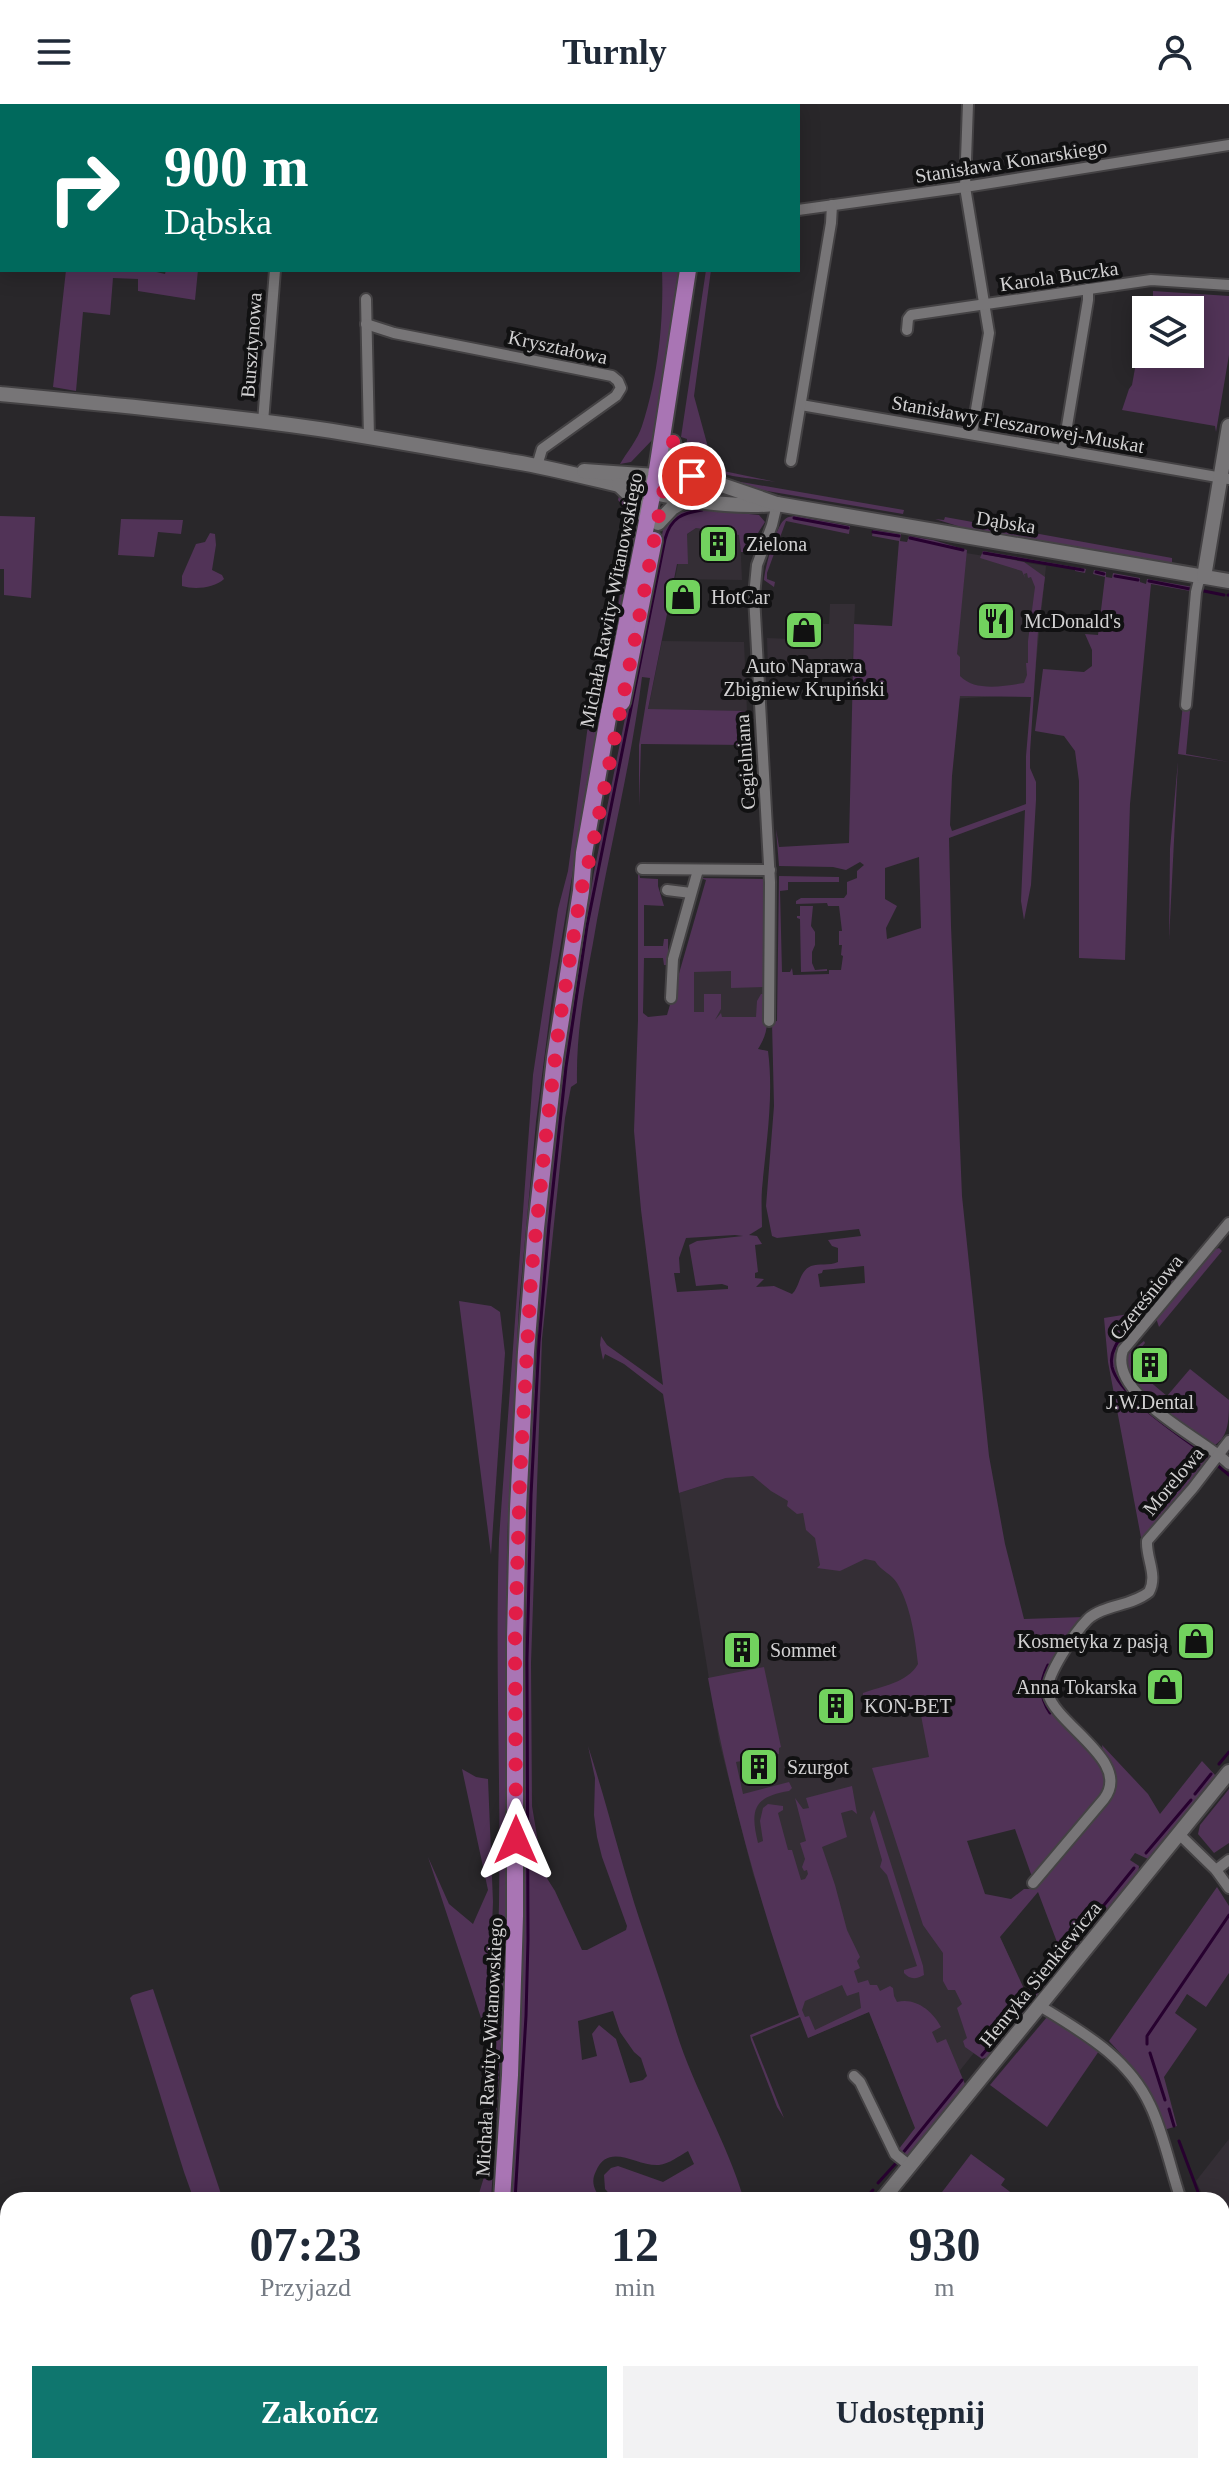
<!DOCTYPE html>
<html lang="pl">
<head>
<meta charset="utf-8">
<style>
  body { margin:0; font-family:Georgia,serif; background:#f2f2f3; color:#1f2937; height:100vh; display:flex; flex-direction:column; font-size:30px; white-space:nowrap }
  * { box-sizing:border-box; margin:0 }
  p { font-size:26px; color:#747a83 }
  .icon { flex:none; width:44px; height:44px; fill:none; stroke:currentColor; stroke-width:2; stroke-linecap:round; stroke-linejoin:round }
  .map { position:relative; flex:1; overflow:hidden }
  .drawer { position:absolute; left:0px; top:2088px; width:1230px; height:282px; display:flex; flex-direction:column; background:#fff; border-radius:24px 24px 0 0; box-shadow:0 4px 20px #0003 }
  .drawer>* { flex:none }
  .guide { position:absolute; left:0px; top:0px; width:800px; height:168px; box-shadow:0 4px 20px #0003; background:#00695c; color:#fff; overflow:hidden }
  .tools { position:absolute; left:1132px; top:192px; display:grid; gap:16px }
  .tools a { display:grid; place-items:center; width:72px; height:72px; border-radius:0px; background:#fff; box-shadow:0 4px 20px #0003; font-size:40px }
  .pin { position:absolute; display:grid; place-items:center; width:68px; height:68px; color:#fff; margin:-34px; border:4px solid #fff; border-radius:50%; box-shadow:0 2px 8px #0007 }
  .me { position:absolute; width:88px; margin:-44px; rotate:0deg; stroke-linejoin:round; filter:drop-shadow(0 0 6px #0008) }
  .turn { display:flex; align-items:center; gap:28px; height:168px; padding:0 32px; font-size:36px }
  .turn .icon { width:104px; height:104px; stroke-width:2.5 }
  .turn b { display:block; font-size:56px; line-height:68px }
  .eta { display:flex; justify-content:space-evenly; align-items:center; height:136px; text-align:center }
  .eta b { font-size:48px; font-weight:700; line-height:56px }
  .cta { display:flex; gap:16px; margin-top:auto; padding:16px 32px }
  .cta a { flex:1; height:92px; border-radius:0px; background:#0f766e; color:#fff; font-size:32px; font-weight:700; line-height:92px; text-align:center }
  .cta a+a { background:#f2f2f3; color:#1f2937 }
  header { display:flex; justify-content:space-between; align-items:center; height:104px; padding:0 32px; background:#fff; font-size:36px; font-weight:700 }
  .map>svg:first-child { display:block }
</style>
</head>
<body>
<header><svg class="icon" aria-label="menu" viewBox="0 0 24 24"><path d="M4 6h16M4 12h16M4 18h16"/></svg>Turnly<svg class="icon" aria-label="person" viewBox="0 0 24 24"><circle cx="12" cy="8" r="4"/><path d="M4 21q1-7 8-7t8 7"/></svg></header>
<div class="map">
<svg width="1229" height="2369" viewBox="0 0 1229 2369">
  <rect width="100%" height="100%" fill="#29272a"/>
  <g fill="#342e35">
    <polygon points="696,424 740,431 742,476 675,475 683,433"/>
    <polygon points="966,449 1046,462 1033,590 952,595"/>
    <polygon points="830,500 855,500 852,569 768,565 767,534 792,535 793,519 829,520"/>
    <polygon points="662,537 744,538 747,607 648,606"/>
    <polygon points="708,775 764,883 762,917 667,916"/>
    <polygon points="759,1368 906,1467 966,1734 995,1822 1024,1886 915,2023 869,1908 808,1934 753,1770 719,1637 679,1389 726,1374"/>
    <polygon points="1229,2035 1229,2369 952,2369 957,2362 1222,2362 1222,2096 1205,2096 1196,2077"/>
    <polygon points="690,2362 820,2362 823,2365 819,2369 685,2369"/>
  </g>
  <g fill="#513357" fill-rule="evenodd">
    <polygon points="66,166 148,166 165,170 166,166 198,166 195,196 138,187 138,175 113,174 110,211 83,208 76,287 53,283"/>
    <path d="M662,166H680L655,333L631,358L620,360C627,348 638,335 642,322C658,274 664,216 662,166Z"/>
    <path d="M706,166H711L694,292L714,365L776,378C749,373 681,373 687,335L681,333Z"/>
    <polygon points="1153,187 1229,192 1229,251 1216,328 1215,322 1122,306 1129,285 1132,281 1145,209 1146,250 1190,250 1190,206 1153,206"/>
    <polygon points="718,374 904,406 903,410 767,387"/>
    <path d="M620,388C633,395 638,411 639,425L574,760L552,894L536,1018L519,1200L507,1437L506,1797L503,1909L491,2096H477L484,2073C491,1982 497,1891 499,1800C501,1678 495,1557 499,1435L533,971L558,805L568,767L588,621L585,587L596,589L604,585L632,421L628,408L618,396Z"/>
    <path d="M680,405L682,408L698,405L759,411L765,418L746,448H741L739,431L696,424L687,430L688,460H677L648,605L747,607L749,641L641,640L639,703V641L650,574L642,573C631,662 608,750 593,839C584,886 576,931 577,979L571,983L565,1014L542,1235L531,1559L532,1702L543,1768L555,1787L582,1846H587L626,1826L627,1822L602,1753L597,1733L594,1711L595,1674L588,1642C607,1700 621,1759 640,1817C652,1854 665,1890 676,1927C694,1985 727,2038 744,2096H710L708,2092L702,2096H615L605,2085L604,2071L611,2064L618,2062L663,2078L694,2060L688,2047C679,2052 669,2060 659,2061C637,2063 609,2037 596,2067C590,2079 595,2087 602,2096H510L522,1882L527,1392L545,1123L569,916L594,768L664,421ZM613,1907L620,1928L634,1948L641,1954L647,1972L643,1976L630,1979L616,1935L599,1921L592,1930L597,1952L582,1956L578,1917Z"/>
    <polygon points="0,412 35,413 31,494 4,491 4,465 0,465"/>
    <path d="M796,412L850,422L849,430L786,417L767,469V475L775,478L774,483L764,476C765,464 775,426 783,417C788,412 789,413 796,412Z"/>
    <polygon points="945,413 1172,454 1172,459 961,423 935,415 944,416"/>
    <polygon points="121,415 183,416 181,430 158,428 154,453 118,451"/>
    <path d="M873,426L901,430L900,437L907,438L909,432L933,436L967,446L957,550L960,553V572C975,588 1004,582 1024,579L1027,571L1026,559H1028V537L1035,483L1031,473L1028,474L1027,469L1024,470L1025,474L1022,467L980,454L983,447L1086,465L1085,469L1075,467V464L984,448L983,450L1024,458L1045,473L1038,527L1030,648V664L1036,678V696L1031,781L1024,816L1021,797L1025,706L949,734L951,822L962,1092L989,1352L1005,1440L1024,1515L1084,1513L1090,1508L1132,1494L1148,1482L1146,1488L1133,1495L1089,1511L1049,1566L1044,1576V1585L1050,1601L1104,1664C1109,1675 1109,1681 1103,1691L1037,1770H1031L1015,1725L967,1737L985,1790L1011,1795L1024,1785H1034L1107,1696C1124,1667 1105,1666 1102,1641L1148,1690L1160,1710L1202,1657L1216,1672L1215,1676L1154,1751L1148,1755L1135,1749L1130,1756L1139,1762L1138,1771L1072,1853L1060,1846L1038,1788L1000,1833L1026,1889L1043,1869L1048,1875V1880L993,1951L982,1955L965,1943L963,1937L967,1934L957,1904L962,1900L955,1886H948L943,1877V1849L923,1821L872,1664L929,1653L919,1601L917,1600L915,1593L862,1602L863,1589C882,1582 907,1579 918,1560C915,1534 911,1502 897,1479C892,1470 881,1467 875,1457L865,1455L840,1467L817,1464L820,1461L815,1434L806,1426L803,1409L797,1410L787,1402L788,1397L771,1387L753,1372L726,1374L679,1389L663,1290L624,1260L605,1250L603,1256L600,1241L601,1232L607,1241L663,1281L641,1106L634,1027L638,916V757L640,774L658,775V782L664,802L644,801V842H663L664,835H668V861H664L663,854H644L643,909L648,913L667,911L706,776L700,774L766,775L765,883L731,884V867L694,868V908H704V890H721V905L715,916L721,909L722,913H756L757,897L761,890H765L764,916L767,917C767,928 764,935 758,945L768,947C774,993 766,1040 762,1085C761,1098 762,1111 762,1123L749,1131L757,1132L762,1140L755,1141L758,1168L755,1169V1174L764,1175L756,1183L774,1182L792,1190C800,1183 799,1167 811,1162C819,1159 829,1162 838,1158V1144L832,1142L828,1136L861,1132L859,1125L777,1134L772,1132L766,1102L774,1002L772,918L777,917L779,772L839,773V778H788V786L780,787L782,868H790L792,864L793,871L829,870V866H841L843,852L841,851L842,841H839V827H842L839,802H828L827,799L796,800V797L801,794H844L847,790V778L857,774V767L864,761L860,758L846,766L833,763L779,762L776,725L779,743L849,739L854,520L892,522L899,437L872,432ZM960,592L1031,593L1026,652V700L952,727L950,721L952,672ZM919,753L921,824L887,835L886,824L897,802L885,795V764ZM735,1131L743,1132L697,1137L689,1141L696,1182L722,1180L728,1182V1185L677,1188L674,1169H680L679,1154L686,1134ZM864,1162L865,1179L820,1183L818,1170L822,1169L823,1166Z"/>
    <path d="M210,429L215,430L216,441L212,466L222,471L224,475C214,484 195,486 182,482V472L196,440L205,438Z"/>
    <polygon points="1094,466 1106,468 1106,473 1112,474 1113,469 1140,474 1140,478 1146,480 1147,475 1193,483 1192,527 1184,606 1190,607 1186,650 1229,658 1178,650 1188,549 1184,548 1190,487 1151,480 1130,700 1125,856 1079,854 1079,677 1075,647 1064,632 1035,627 1043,565 1084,568 1092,562 1092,546 1085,530 1098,531 1105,473 1093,470"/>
    <polygon points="1178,657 1169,836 1170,745"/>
    <polygon points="800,802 813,802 811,822 815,828 815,841 812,848 812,859 815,866 827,865 827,867 801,868 800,815 797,814 797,812 800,812"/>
    <polygon points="1219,1144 1222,1147 1159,1223 1156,1214 1212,1146"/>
    <path d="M1170,1173L1174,1178L1121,1240C1115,1254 1116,1263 1123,1276L1213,1353L1143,1444L1108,1258L1104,1214L1141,1208Z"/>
    <polygon points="459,1197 491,1202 500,1208 505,1249 491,1451"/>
    <path d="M1144,1237L1145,1239L1134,1252L1136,1266L1167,1292L1190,1265L1229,1296C1229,1315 1229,1332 1215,1341C1192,1335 1132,1288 1126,1265C1125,1261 1126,1256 1126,1252Z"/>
    <path d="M764,1563L781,1643L779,1644V1650L736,1658L743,1690L789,1678L792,1684L789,1687C753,1693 750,1706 758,1739L763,1737L760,1717L763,1704L768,1700L783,1702V1706L778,1709L788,1746H792L801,1776L805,1775L808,1770L807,1766L804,1767L802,1763L805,1755L800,1739L806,1737L795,1694L803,1705L809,1704L806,1694L852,1682L857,1710L852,1706L841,1709L847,1733L822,1743L835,1781L847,1826L860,1853L857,1857L860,1864L854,1867L858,1879L868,1876L870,1881H877L880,1887L890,1882L893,1884L894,1892L897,1898C915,1893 933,1907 941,1923L932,1928L937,1939L946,1935L965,1980L961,1988L912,2051L902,2052L898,2046L915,2024L869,1908L808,1934L800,1913L752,1933L784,2014L777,2003L751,1936L750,1931L799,1911C760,1801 729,1689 708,1574ZM842,1881L847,1892L859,1888L861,1904L815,1926L809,1912L805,1913L802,1906L805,1897Z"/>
    <polygon points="462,1665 476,1673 488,1675 493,1798 488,1917 484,1923 428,1753 449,1800 473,1820 488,1786"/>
    <polygon points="1229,1685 1229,1739 1214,1749 1198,1730 1200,1721"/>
    <path d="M874,1706L923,1862L924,1871C917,1875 910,1876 904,1869V1866L917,1862L887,1771L880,1763L882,1756L870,1714Z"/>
    <polygon points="1217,1783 1229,1802 1229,1869 1206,1903 1187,1890 1175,1909 1197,1925 1164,1973 1177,2022 1164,2026 1151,1989 1131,1961 1109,1937"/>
    <polygon points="153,1885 223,2096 194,2096 184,2068 130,1894 133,1891"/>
    <polygon points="1047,1913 1099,1947 1047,2023 990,1981"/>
    <polygon points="971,2050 1005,2075 1001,2081 1021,2096 936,2096"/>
  </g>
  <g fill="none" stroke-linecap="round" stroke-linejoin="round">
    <g stroke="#27012f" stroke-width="3">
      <polyline points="794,414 848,424"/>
      <polyline points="873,428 899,432"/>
      <polyline points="910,434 963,446"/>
      <polyline points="984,449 1083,466"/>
      <polyline points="1096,468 1104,470"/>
      <polyline points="1115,472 1138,476"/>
      <polyline points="1149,477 1190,485"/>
      <polyline points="1204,487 1224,491"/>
      <polyline points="1228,491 1229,491"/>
      <polyline points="1177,1172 1182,1166"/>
      <path d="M1172,1177L1117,1239C1113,1247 1110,1253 1112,1263C1119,1293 1184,1334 1209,1353"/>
      <polyline points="1216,1360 1229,1371"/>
      <path d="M1048,1561C1039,1579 1039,1592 1050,1609"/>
      <polyline points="1219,1660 1229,1648"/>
      <polyline points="1195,1690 1211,1670"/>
      <polyline points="1146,1749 1191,1696"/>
      <polyline points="1066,1848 1134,1764"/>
      <polyline points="1053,1863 1062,1853"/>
      <polyline points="1015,1912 1045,1874"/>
      <polyline points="1147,1940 1147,1932 1229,1811"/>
      <polyline points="1150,1949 1165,1996"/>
      <polyline points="982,1951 1012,1916"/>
      <polyline points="1169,2005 1174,2022"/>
      <polyline points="1179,2037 1201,2096"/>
      <polyline points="902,2050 962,1976"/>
      <polyline points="878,2079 897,2058"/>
      <path d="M515,2096L526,1912L528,1836L527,1556L531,1391L539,1238L549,1121L566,963L587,822L665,435C671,413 683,409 702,406"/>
      <polyline points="864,2096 873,2086"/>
    </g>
    <g stroke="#444244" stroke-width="14">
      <g id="street">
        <polyline points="968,0 965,83 989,229 972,329"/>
        <polyline points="288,2 288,0"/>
        <polyline points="798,106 965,83 1229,41"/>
        <polyline points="366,195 369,334"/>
        <polyline points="366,220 394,229 612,272 618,277 621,284 616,292 542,345 537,362"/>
        <polyline points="907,226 908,215 911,211 1151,176 1229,181"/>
        <polyline points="801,301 1229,375"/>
        <polyline points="263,318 275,166"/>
        <polyline points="1063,346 1088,196 1088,185"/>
        <polyline points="791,357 831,119 832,101"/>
        <polyline points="1186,601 1196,488 1200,472"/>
        <polyline points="642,765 770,766"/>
        <polyline points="667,786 691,789"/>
        <polyline points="671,894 673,855 698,766"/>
        <polyline points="769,917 770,778 754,492 757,461 772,421 777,400"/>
        <path d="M1229,1119L1123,1246C1107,1291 1203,1334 1229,1360"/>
        <polyline points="1179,1730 1216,1766 1229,1784"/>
        <polyline points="1216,1766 1229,1756"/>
        <path d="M1033,1779L1104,1695C1133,1657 1055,1621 1048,1589C1044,1573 1076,1527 1088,1515C1103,1501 1132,1502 1149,1488C1158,1471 1146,1455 1147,1437L1193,1384L1229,1337"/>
        <path d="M1040,1902C1082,1928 1128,1953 1150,2001C1163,2027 1171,2067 1181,2096"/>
        <polyline points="854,1972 860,1978 895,2050 910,2062"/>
        <polyline points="424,2362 425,2369"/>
        <polyline points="837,2362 845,2369"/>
        <polyline points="661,2369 667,2362"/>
        <polyline points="932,2369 937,2362"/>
      </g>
    </g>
    <g stroke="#444244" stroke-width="18">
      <g id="secondary">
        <path d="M0,290C106,300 213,310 319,325C384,335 450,347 515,358C601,372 689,408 777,400"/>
        <polyline points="673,338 676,356 687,369 777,400 1229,477"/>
        <polyline points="584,367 656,372 698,380"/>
        <polyline points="619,381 640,401 647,417"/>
        <polyline points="658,419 672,404 687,395"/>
        <polyline points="1204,473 1229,322"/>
        <polyline points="882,2096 1229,1668"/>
      </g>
    </g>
    <g stroke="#444244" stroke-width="20">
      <g id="primary">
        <polyline points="713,2 713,0"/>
        <polyline points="622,598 654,436"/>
        <polyline points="502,2096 510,1971 515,1812 515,1535 518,1405 526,1248 536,1124 555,954 581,787 584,749 609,608 656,372 688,166"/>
        <polyline points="472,2369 473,2362"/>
      </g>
    </g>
    <use href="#street" stroke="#777577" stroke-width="10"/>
    <use href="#secondary" stroke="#777577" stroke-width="14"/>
    <use href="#primary" stroke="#a975b4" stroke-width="16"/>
  </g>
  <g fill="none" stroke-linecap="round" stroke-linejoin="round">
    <polyline stroke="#e11d48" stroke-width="14" stroke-dasharray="0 25.2" points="516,1736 515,1535 520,1372 531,1174 547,1022 559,922 581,787 591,749 635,535 673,338 679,360 692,372"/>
  </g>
  <defs>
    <g id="building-square" transform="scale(2)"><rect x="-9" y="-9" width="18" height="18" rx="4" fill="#72d25e" stroke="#111112"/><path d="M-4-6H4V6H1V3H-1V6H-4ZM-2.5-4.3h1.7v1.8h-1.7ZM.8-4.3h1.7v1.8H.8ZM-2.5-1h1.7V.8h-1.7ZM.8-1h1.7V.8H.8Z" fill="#111"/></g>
    <g id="shop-square" transform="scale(2)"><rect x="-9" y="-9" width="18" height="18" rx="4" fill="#72d25e" stroke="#111112"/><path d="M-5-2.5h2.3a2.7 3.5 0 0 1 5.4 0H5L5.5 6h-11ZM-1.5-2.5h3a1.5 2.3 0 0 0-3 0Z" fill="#111"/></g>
    <g id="restaurant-square" transform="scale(2)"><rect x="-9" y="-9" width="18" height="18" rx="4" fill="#72d25e" stroke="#111112"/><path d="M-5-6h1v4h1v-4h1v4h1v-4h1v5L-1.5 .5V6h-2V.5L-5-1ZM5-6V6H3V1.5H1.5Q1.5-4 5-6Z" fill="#111"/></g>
  </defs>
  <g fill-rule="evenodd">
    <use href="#building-square" x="718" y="440"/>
    <use href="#shop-square" x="683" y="493"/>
    <use href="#restaurant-square" x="996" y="517"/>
    <use href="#shop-square" x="804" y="526"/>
    <use href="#building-square" x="1150" y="1261"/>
    <use href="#shop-square" x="1196" y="1537"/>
    <use href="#building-square" x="742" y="1546"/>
    <use href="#shop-square" x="1165" y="1583"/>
    <use href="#building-square" x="836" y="1602"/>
    <use href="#building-square" x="759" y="1663"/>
  </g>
  <g text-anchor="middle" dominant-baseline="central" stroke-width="8" stroke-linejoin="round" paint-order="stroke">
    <g font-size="20" fill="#d2d1d2" stroke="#111112">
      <text transform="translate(1011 57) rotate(-9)">Stanisława Konarskiego</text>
      <text transform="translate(1059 172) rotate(-8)">Karola Buczka</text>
      <text transform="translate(251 241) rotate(-86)">Bursztynowa</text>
      <text transform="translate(558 243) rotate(12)">Kryształowa</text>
      <text transform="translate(1018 320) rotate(10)">Stanisławy Fleszarowej-Muskat</text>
      <text transform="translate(1006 418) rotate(9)">Dąbska</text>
      <text transform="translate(611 496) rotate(-79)">Michała Rawity-Witanowskiego</text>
      <text transform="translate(745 658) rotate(-94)">Cegielniana</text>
      <text transform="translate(1146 1193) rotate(-51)">Czereśniowa</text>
      <text transform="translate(1173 1377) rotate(-50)">Morelowa</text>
      <text transform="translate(1040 1870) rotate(-51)">Henryka Sienkiewicza</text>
      <text transform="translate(489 1943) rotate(-87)">Michała Rawity-Witanowskiego</text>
    </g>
    <g font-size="20" fill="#d2d1d2" stroke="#111112" text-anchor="start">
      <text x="746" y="440">Zielona</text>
      <text x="711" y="493">HotCar</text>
      <text x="1024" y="517">McDonald's</text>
      <text x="804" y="562" text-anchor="middle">Auto Naprawa<tspan x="804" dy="23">Zbigniew Krupiński</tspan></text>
      <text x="1150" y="1298" text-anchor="middle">J.W.Dental</text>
      <text x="1168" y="1537" text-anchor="end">Kosmetyka z pasją</text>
      <text x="770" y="1546">Sommet</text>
      <text x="1137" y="1583" text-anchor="end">Anna Tokarska</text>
      <text x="864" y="1602">KON-BET</text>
      <text x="787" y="1663">Szurgot</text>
    </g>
  </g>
</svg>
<div class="tools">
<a><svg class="icon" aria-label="layers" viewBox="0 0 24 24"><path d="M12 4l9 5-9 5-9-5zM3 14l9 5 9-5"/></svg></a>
</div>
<div class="pin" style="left:692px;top:372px;background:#d93025"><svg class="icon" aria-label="arrive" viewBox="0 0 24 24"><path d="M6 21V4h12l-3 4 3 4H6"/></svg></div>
<svg class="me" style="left:516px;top:1736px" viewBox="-20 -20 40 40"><path d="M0-17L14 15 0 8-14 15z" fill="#e11d48" stroke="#fff" stroke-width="4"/></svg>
<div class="guide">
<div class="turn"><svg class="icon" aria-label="right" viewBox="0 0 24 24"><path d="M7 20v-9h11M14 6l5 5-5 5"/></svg><div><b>900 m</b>Dąbska</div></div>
</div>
<section class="drawer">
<div class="eta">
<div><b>07:23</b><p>Przyjazd</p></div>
<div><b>12</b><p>min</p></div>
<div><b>930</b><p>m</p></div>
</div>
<div class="cta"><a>Zakończ</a><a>Udostępnij</a></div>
</section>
</div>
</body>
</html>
